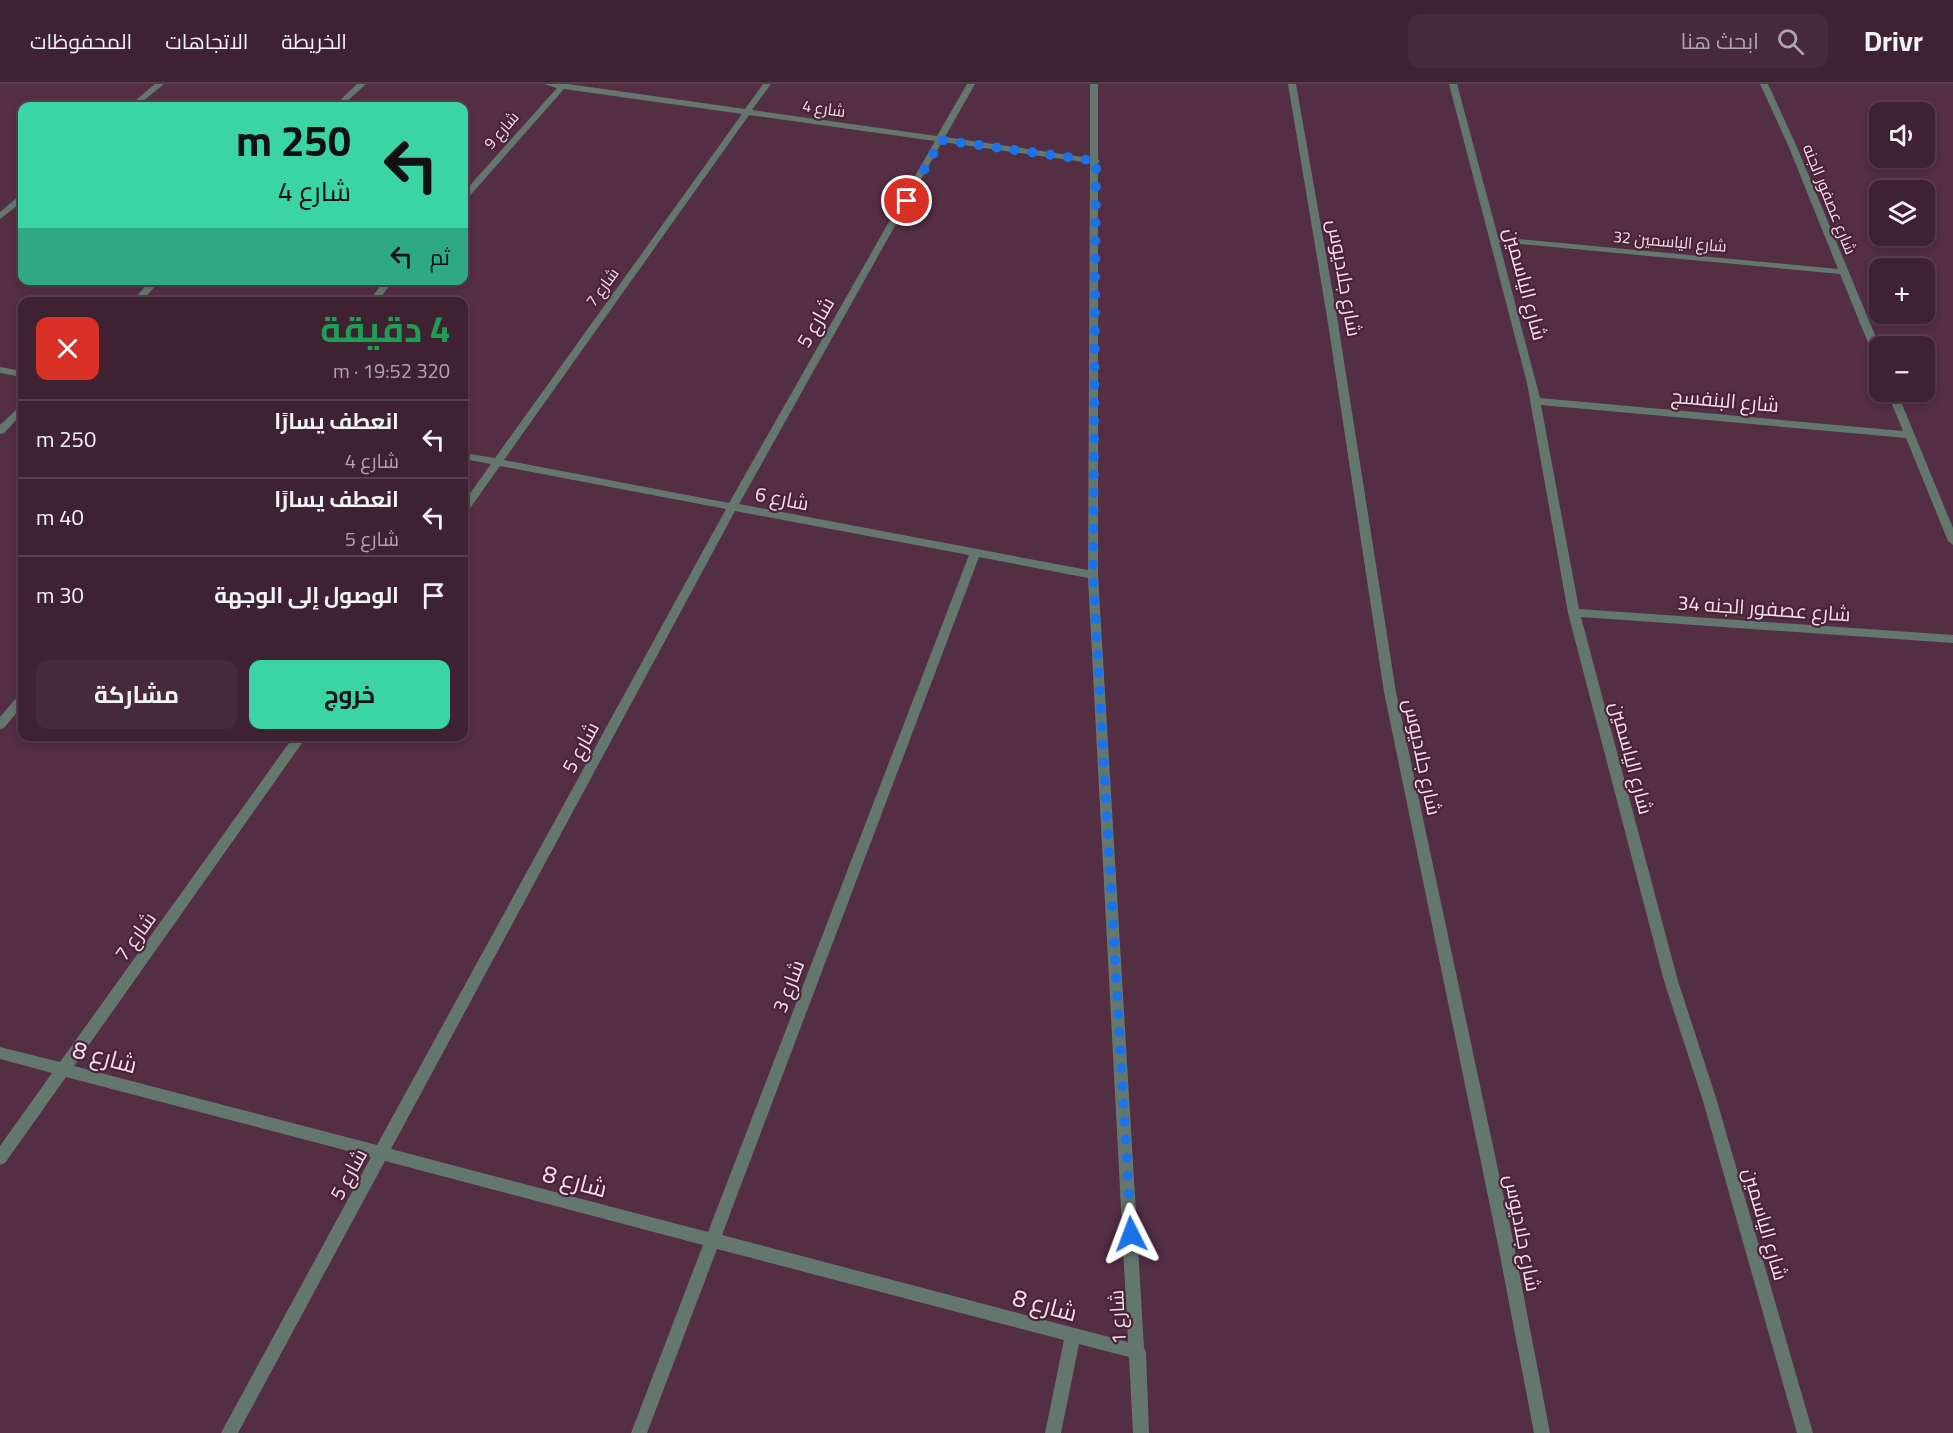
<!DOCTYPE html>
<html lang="ar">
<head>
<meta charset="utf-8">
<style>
  body { margin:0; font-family:Georgia,Cairo,serif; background:#462a3a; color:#f1f3f6; direction:rtl; height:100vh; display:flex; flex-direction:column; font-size:22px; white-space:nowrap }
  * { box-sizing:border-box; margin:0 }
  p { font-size:20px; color:#ada4ac }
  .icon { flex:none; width:33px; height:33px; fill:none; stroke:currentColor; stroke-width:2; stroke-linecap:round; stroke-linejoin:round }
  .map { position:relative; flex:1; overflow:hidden; direction:ltr }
  .details { position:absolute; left:18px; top:213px; width:450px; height:444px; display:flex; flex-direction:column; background:#3f2232; border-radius:12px; box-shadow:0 3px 9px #0003,0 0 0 2px #583f4d; direction:rtl }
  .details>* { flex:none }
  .banner { position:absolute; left:18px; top:18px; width:450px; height:183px; border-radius:12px; box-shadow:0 3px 9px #0003,0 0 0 2px #583f4d; direction:rtl; background:#3bd4a4; color:#111; overflow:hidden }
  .fabs { position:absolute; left:1869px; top:18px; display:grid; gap:12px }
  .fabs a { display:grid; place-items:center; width:66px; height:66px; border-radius:12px; background:#3f2232; box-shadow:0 3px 9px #0003,0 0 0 2px #583f4d; font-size:30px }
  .pin { position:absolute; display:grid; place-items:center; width:51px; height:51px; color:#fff; margin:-26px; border:3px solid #fff; border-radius:50%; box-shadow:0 2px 6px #0007 }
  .me { position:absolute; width:66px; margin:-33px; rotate:357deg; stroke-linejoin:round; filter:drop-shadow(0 0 4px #0008) }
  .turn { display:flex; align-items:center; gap:21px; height:126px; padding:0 18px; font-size:27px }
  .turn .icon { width:78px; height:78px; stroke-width:2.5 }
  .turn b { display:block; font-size:42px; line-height:51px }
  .then { display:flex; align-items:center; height:57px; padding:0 18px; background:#0003; gap:12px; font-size:22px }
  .round { display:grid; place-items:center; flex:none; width:63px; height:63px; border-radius:12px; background:#462a3a }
  .head { display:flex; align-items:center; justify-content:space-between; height:102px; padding:0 18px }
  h1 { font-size:36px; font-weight:700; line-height:45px; color:#1e9e55 }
  .cta { display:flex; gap:12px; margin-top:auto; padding:12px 18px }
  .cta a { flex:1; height:69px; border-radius:12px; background:#3bd4a4; color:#111; font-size:24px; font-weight:700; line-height:69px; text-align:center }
  .cta a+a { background:#462a3a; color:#f1f3f6 }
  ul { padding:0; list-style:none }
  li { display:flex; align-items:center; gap:18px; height:78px; padding:0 18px; border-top:2px solid #583f4d }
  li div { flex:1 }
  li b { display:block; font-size:22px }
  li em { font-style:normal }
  header { display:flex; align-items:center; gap:36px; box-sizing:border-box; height:84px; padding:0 30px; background:#3f2232; border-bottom:2px solid #583f4d }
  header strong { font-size:28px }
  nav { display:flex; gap:33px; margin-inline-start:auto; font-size:21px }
  .search { width:420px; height:54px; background:#462a3a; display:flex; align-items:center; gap:15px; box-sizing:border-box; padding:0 21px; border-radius:12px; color:#ada4ac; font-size:22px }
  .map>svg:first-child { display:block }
</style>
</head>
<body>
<header>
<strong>Drivr</strong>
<div class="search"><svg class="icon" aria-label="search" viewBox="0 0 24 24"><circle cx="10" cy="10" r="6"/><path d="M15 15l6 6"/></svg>ابحث هنا</div>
<nav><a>الخريطة</a><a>الاتجاهات</a><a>المحفوظات</a></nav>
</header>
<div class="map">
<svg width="1953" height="1349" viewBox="0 0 1953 1349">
  <rect width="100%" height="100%" fill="#542e43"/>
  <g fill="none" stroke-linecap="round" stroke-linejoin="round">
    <g fill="#63776e" fill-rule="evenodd">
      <polygon points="155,0 164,0 137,22 129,22"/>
      <polygon points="357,0 366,0 342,22 334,22"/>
      <path d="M544,0H568L745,25L763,0H771L752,26L937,52L967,0H975L945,53L1090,74V0H1098V75L1100,77L1098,79V491L1144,1264L1146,1268L1149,1349H1133L1129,1273L1079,1260L1061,1349H1045L1064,1256L717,1165L647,1349H631L703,1161L385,1077L238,1349H221L371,1073L66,993L5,1079L0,1081V1062L52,989L0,975V963L60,978L294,652H307L74,982L377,1061L726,425L500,382L468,427L464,428V418L491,380L464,375V369L495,374L742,30L564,5L467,115H464V108L557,4ZM749,31L935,57L729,419L504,376ZM942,58L1090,79L1088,486L739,420ZM735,427L969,471L708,1148L391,1065ZM979,473L1088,494L1128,1258L722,1151Z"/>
      <polygon points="1288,0 1296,0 1337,233 1396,608 1513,1156 1550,1349 1534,1349 1497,1156 1384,608 1327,233"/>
      <polygon points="1449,0 1457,0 1498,153 1838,185 1788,61 1760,0 1768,0 1796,61 1880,263 1880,279 1875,276 1840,190 1499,158 1540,314 1903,347 1887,308 1897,308 1953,444 1953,461 1948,457 1906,354 1541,321 1579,525 1953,551 1953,559 1581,533 1678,897 1717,1017 1813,1349 1797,1349 1703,1017 1664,897 1568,529 1527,299"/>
      <polygon points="19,112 22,112 22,118 0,135 0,128"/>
      <polygon points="151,196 161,196 141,218 131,218"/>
      <polygon points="385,196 394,196 377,218 368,218"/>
      <polygon points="0,283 22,287 22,293 0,289"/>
      <polygon points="22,322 22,330 4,349 0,350 0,341 19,323"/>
      <polygon points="22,611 22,622 4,644 0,645 0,633 18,612"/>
    </g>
  </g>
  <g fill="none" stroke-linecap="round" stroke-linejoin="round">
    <polyline stroke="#1a73e8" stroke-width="10" stroke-dasharray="0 18" points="907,117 941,56 1096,77 1093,491 1131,1150"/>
  </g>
  <g text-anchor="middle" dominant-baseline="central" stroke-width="4.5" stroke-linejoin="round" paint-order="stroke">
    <g font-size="16" fill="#f6dde9" stroke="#492438">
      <text transform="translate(824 24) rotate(8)">شارع 4</text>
      <text transform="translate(501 46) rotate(-49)">شارع 9</text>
      <text transform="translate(1830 115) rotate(68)">شارع عصفور الجنه</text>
      <text transform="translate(1670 157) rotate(5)">شارع الياسمين 32</text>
      <text transform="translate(602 203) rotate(-54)">شارع 7</text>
    </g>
    <g font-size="20" fill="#f6dde9" stroke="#492438">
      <text transform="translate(1345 194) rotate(80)">شارع جلاديوس</text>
      <text transform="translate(1526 200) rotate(75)">شارع الياسمين</text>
      <text transform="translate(815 238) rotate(-60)">شارع 5</text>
      <text transform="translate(1725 316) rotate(5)">شارع البنفسج</text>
      <text transform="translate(782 414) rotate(11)">شارع 6</text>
      <text transform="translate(1764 524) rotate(4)">شارع عصفور الجنه 34</text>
      <text transform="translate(580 663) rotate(-61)">شارع 5</text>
      <text transform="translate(1423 673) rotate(78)">شارع جلاديوس</text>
      <text transform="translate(1632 674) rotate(75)">شارع الياسمين</text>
      <text transform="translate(135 852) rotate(-54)">شارع 7</text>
      <text transform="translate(788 902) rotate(-69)">شارع 3</text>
      <text transform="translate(348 1090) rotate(-61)">شارع 5</text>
      <text transform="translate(1766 1140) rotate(74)">شارع الياسمين</text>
      <text transform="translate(1523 1149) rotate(79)">شارع جلاديوس</text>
      <text transform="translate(1117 1233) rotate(-93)">شارع 1</text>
    </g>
    <g font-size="24" fill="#f6dde9" stroke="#492438">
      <text transform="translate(105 973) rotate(15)">شارع 8</text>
      <text transform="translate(575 1097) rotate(15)">شارع 8</text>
      <text transform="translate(1045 1221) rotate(15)">شارع 8</text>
    </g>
  </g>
</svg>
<div class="fabs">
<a><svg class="icon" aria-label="sound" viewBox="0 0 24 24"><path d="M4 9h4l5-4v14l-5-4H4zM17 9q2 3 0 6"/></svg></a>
<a><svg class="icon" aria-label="layers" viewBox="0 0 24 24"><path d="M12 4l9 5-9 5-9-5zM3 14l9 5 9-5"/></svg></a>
<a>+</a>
<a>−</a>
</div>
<div class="pin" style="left:907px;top:117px;background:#d93025"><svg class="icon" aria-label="arrive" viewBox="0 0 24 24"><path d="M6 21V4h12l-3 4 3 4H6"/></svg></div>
<svg class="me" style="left:1131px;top:1150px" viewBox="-20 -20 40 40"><path d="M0-17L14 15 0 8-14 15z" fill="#1a73e8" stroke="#fff" stroke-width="4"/></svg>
<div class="banner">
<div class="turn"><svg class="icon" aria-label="left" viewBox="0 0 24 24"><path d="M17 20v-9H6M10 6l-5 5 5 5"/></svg><div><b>250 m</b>شارع 4</div></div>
<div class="then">ثم<svg class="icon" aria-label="left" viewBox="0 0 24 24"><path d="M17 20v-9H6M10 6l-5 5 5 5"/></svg></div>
</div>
<section class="details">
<div class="head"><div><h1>4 دقيقة</h1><p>320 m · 19:52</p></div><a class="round" style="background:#d93025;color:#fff"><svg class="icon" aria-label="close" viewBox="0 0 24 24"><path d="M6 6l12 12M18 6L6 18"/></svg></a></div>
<ul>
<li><svg class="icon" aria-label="left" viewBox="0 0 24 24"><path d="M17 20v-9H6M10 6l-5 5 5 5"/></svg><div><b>انعطف يسارًا</b><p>شارع 4</p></div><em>250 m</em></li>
<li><svg class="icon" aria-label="left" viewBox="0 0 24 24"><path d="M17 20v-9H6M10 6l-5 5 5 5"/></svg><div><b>انعطف يسارًا</b><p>شارع 5</p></div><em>40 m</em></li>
<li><svg class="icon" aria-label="arrive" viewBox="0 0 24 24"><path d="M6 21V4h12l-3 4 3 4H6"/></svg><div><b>الوصول إلى الوجهة</b></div><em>30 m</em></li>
</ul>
<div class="cta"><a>خروج</a><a>مشاركة</a></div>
</section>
</div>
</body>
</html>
